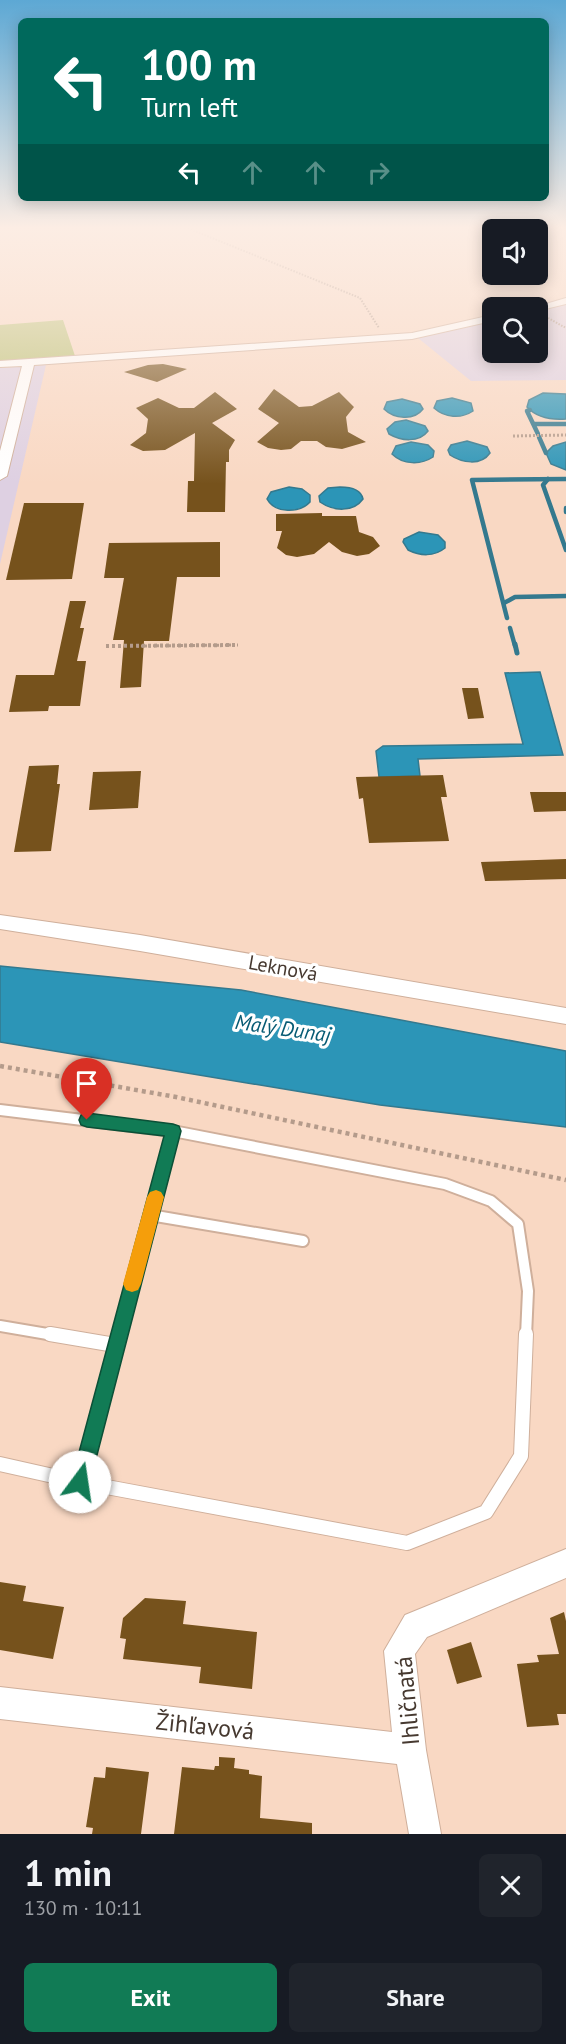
<!DOCTYPE html>
<html lang="en">
<head>
<meta charset="utf-8">
<style>
  body { margin:0; font-family:"PT Sans",sans-serif; background:#20242c; color:#f1f3f6; height:100vh; display:flex; flex-direction:column; font-size:22px; white-space:nowrap }
  * { box-sizing:border-box; margin:0 }
  p { font-size:20px; color:#9ea1a6 }
  .icon { flex:none; width:33px; height:33px; fill:none; stroke:currentColor; stroke-width:2; stroke-linecap:round; stroke-linejoin:round }
  .map { position:relative; height:1834px; overflow:hidden }
  .drawer { display:flex; flex-direction:column; background:#171b24; flex:1 }
  .drawer>* { flex:none }
  .banner { position:absolute; left:18px; top:18px; width:531px; height:183px; border-radius:9px; box-shadow:0 3px 15px #0003; background:#00695c; color:#fff; overflow:hidden }
  .controls { position:absolute; left:482px; top:219px; display:grid; gap:12px }
  .controls a { display:grid; place-items:center; width:66px; height:66px; border-radius:9px; background:#171b24; box-shadow:0 3px 15px #0003; font-size:30px }
  .pin { position:absolute; display:grid; place-items:center; width:51px; height:51px; color:#fff; margin:-62px -26px; border-radius:50% 50% 50% 0; rotate:-45deg; box-shadow:0 0 6px #0007 }
  .pin .icon { rotate:45deg }
  .me { position:absolute; width:66px; margin:-33px; rotate:14deg; stroke-linejoin:round; filter:drop-shadow(0 0 4px #0008) }
  .turn { display:flex; align-items:center; gap:21px; height:126px; padding:0 24px; font-size:27px }
  .turn .icon { width:78px; height:78px; stroke-width:2.5 }
  .turn b { display:block; font-size:42px; line-height:51px }
  .lanes { display:flex; align-items:center; height:57px; padding:0 24px; background:#0003; justify-content:center; gap:30px; direction:ltr }
  .lanes .off { opacity:.35 }
  .round { display:grid; place-items:center; flex:none; width:63px; height:63px; border-radius:9px; background:#20242c }
  .overview { display:flex; align-items:center; justify-content:space-between; height:102px; padding:0 24px }
  h1 { font-size:36px; font-weight:700; line-height:45px }
  .cta { display:flex; gap:12px; margin-top:auto; padding:12px 24px }
  .cta a { flex:1; height:69px; border-radius:9px; background:#117b55; color:#fff; font-size:24px; font-weight:700; line-height:69px; text-align:center }
  .cta a+a { background:#20242c; color:#f1f3f6 }
  .map>svg:first-child { display:block }
</style>
</head>
<body>
<div class="map">
<svg width="566" height="1834" viewBox="0 0 566 1834">
  <rect width="100%" height="100%" fill="#f9d8c3"/>
  <g fill="#ded0e2">
    <polygon points="566,304 566,380 471,381 418,338 492,321 492,352 537,352 537,311"/>
    <polygon points="46,365 0,564 0,368"/>
  </g>
  <polygon fill="#bac174" points="63,320 75,356 0,361 0,325"/>
  <g fill="#2c95b7" stroke="#34798e" stroke-width="1.5">
    <path d="M543,393L566,394V419C552,420 537,418 527,407L529,400Z"/>
    <path d="M452,398L471,403L473,411C461,419 445,418 434,408L437,401Z"/>
    <path d="M402,399L420,404L423,409C414,421 394,419 384,409L387,402Z"/>
    <path d="M406,420L425,426L428,431C419,443 401,441 389,434L387,429L395,422Z"/>
    <path d="M467,441L487,447L490,453C481,466 462,463 450,455L448,450L451,445Z"/>
    <path d="M411,442L428,445L434,451L433,457C421,465 403,465 392,454L396,446Z"/>
    <polygon points="566,442 566,470 551,464 546,453 553,446"/>
    <path d="M289,487L302,489L310,495V502C300,513 275,514 267,499L271,492Z"/>
    <path d="M340,487C349,487 361,489 363,499C353,513 333,511 320,502L319,496L328,488Z"/>
    <path d="M419,532L438,535L445,542V548C434,557 420,556 408,550L403,542L404,539Z"/>
    <polygon points="540,672 563,755 418,759 420,776 379,777 376,751 383,746 523,744 505,673"/>
    <polygon points="0,966 241,990 566,1051 566,1127 380,1105 0,1042"/>
  </g>
  <g fill="none" stroke-linecap="round" stroke-linejoin="round">
    <polyline stroke="#34798e" stroke-width="3" points="527,411 530,410"/>
    <g stroke="#34798e" stroke-width="4.5">
      <polyline points="530,410 527,411 538,434"/>
      <polyline points="534,424 566,424"/>
      <polyline points="539,437 546,453"/>
      <polyline points="548,479 543,485 566,550"/>
      <polyline points="566,508 566,512"/>
      <polyline points="504,603 515,597 566,596"/>
      <polyline points="507,618 472,480 566,479"/>
      <polyline points="510,628 515,646"/>
    </g>
    <polyline stroke="#34798e" stroke-width="5" points="515,644 517,653"/>
  </g>
  <g fill="#76521c">
    <polygon points="163,364 187,369 157,382 124,372 148,365"/>
    <polygon points="274,389 299,407 312,406 339,392 354,407 346,417 348,432 366,442 342,449 326,447 317,441 301,441 291,449 281,450 268,448 257,442 279,423 258,409"/>
    <polygon points="215,392 237,409 212,423 235,440 229,450 229,462 226,462 225,512 187,512 188,481 194,481 195,433 165,450 143,451 130,445 146,433 148,419 136,408 158,398 179,408 194,408"/>
    <polygon points="24,503 84,503 72,579 6,580"/>
    <polygon points="322,513 322,516 356,516 359,532 373,537 380,546 369,554 357,556 342,552 329,542 314,554 297,557 286,555 277,548 282,531 276,531 276,514"/>
    <polygon points="220,542 220,577 177,577 169,641 144,641 141,687 120,688 124,640 113,640 124,578 104,578 109,543"/>
    <polygon points="70,601 86,601 80,628 84,628 77,661 86,661 80,706 49,706 48,711 9,712 16,675 54,675"/>
    <polygon points="462,688 478,688 484,718 468,719"/>
    <polygon points="59,765 57,784 60,784 51,851 14,852 29,766"/>
    <polygon points="141,771 138,808 89,810 93,772"/>
    <polygon points="443,775 447,797 441,797 449,841 369,843 363,798 359,799 356,777"/>
    <polygon points="530,792 566,792 566,811 534,812"/>
    <polygon points="566,859 566,879 485,881 481,862"/>
    <polygon points="0,1582 26,1586 23,1601 64,1607 53,1659 0,1650"/>
    <polygon points="145,1598 186,1601 183,1624 257,1632 252,1689 199,1683 201,1667 123,1659 126,1639 120,1638 123,1618"/>
    <polygon points="564,1612 566,1621 566,1714 557,1714 559,1725 527,1727 517,1664 539,1662 537,1655 559,1654 550,1618"/>
    <polygon points="471,1642 482,1677 457,1684 447,1650"/>
    <polygon points="219,1757 235,1758 234,1768 249,1770 249,1774 262,1776 260,1818 312,1823 312,1834 174,1834 182,1767 214,1770 215,1766 219,1766"/>
    <polygon points="106,1767 149,1772 141,1834 92,1834 93,1828 86,1827 94,1777 105,1778"/>
  </g>
  <g fill="none" stroke-linecap="round" stroke-linejoin="round">
    <g stroke="#cfaf9b" stroke-width="14">
      <g id="lane-far1">
        <polyline points="0,1110 173,1131 119,1336"/>
        <polyline points="173,1131 445,1184 491,1201 518,1224 528,1291 526,1336"/>
        <polyline points="150,1215 303,1241"/>
        <polyline points="0,1326 59,1336"/>
      </g>
    </g>
    <g stroke="#cfaf9b" stroke-width="16">
      <g id="lane">
        <polyline points="50,1334 115,1345"/>
        <polyline points="0,1464 80,1482 119,1334"/>
        <polyline points="80,1482 407,1543 486,1512 521,1456 526,1334"/>
      </g>
    </g>
    <g stroke="#cfaf9b" stroke-width="2">
      <g id="street">
        <polygon points="566,298 566,304 537,311 537,308 532,308"/>
        <polygon points="492,315 492,321 412,339 34,365 7,476 0,480 0,451 22,366 0,367 0,361 412,333"/>
        <polygon points="0,915 140,935 566,1008 566,1024 140,951 0,929"/>
        <polygon points="566,1549 566,1578 427,1637 415,1654 426,1750 441,1834 409,1834 397,1764 0,1719 0,1687 392,1732 384,1651 405,1615"/>
      </g>
    </g>
    <g stroke="#b49b8b" stroke-width="2" stroke-dasharray="1.5 1.5" stroke-linecap="butt">
      <polyline points="185,227 360,298 379,328"/>
      <polyline points="548,318 566,328"/>
    </g>
    <g stroke="#b49b8b" stroke-width="3" stroke-dasharray="2 2" stroke-linecap="butt">
      <polyline points="513,436 566,435"/>
      <polyline points="137,646 238,645"/>
    </g>
    <polyline stroke="#b49b8b" stroke-width="4" stroke-dasharray="3 3" stroke-linecap="butt" points="106,646 238,645"/>
    <polyline stroke="#b49b8b" stroke-width="4.5" stroke-dasharray="4 4" stroke-linecap="butt" points="0,1066 176,1097 566,1180"/>
    <use href="#lane-far1" stroke="#fff" stroke-width="10"/>
    <use href="#lane" stroke="#fff" stroke-width="14"/>
    <use href="#street" fill="#fff" fill-rule="evenodd"/>
  </g>
  <linearGradient id="sky" x2="0" y2="1"><stop stop-color="#5da8d4"/><stop offset="0.47" stop-color="#fcede4"/><stop offset="1" stop-color="#fcede4" stop-opacity="0"/></linearGradient>
  <rect width="566" height="484" fill="url(#sky)"/>
  <polygon fill="#117b55" stroke="#0b5037" stroke-width="1.5" points="87,1113 173,1124 179,1126 181,1131 90,1482 87,1489 80,1492 74,1489 71,1482 164,1136 87,1127 81,1125 79,1120 81,1115"/>
  <polygon fill="#f59e0b" points="156,1190 161,1192 164,1197 141,1284 138,1290 132,1292 126,1290 123,1284 147,1197 150,1192"/>
  <g text-anchor="middle" dominant-baseline="central" stroke-width="6" stroke-linejoin="round" paint-order="stroke">
    <g font-size="20" fill="#463930" stroke="#fff">
      <text transform="translate(283 968) rotate(10)">Leknová</text>
    </g>
    <g font-size="21" font-style="italic" fill="#075b74" stroke="#fff">
      <text transform="translate(283 1028) rotate(8)">Malý Dunaj</text>
    </g>
    <g font-size="24" fill="#463930" stroke="#fff">
      <text transform="translate(407 1701) rotate(-95)">Ihličnatá</text>
      <text transform="translate(205 1726) rotate(6)">Žihľavová</text>
    </g>
  </g>
</svg>
<div class="controls">
<a><svg class="icon" aria-label="sound" viewBox="0 0 24 24"><path d="M4 9h4l5-4v14l-5-4H4zM17 9q2 3 0 6"/></svg></a>
<a><svg class="icon" aria-label="search" viewBox="0 0 24 24"><circle cx="10" cy="10" r="6"/><path d="M15 15l6 6"/></svg></a>
</div>
<div class="pin" style="left:87px;top:1120px;background:#d93025"><svg class="icon" aria-label="arrive" viewBox="0 0 24 24"><path d="M6 21V4h12l-3 4 3 4H6"/></svg></div>
<svg class="me" style="left:80px;top:1482px" viewBox="-20 -20 40 40"><circle r="19" fill="#fff"/><path d="M0-13L10 11 0 6-10 11z" fill="#117b55"/></svg>
<div class="banner">
<div class="turn"><svg class="icon" aria-label="left" viewBox="0 0 24 24"><path d="M17 20v-9H6M10 6l-5 5 5 5"/></svg><div><b>100 m</b>Turn left</div></div>
<div class="lanes"><svg class="icon" aria-label="left" viewBox="0 0 24 24"><path d="M17 20v-9H6M10 6l-5 5 5 5"/></svg><svg class="icon off" aria-label="ahead" viewBox="0 0 24 24"><path d="M12 20V5M6 11l6-6 6 6"/></svg><svg class="icon off" aria-label="ahead" viewBox="0 0 24 24"><path d="M12 20V5M6 11l6-6 6 6"/></svg><svg class="icon off" aria-label="right" viewBox="0 0 24 24"><path d="M7 20v-9h11M14 6l5 5-5 5"/></svg></div>
</div>
</div>
<section class="drawer">
<div class="overview"><div><h1>1 min</h1><p>130 m · 10:11</p></div><a class="round"><svg class="icon" aria-label="close" viewBox="0 0 24 24"><path d="M6 6l12 12M18 6L6 18"/></svg></a></div>
<div class="cta"><a>Exit</a><a>Share</a></div>
</section>
</body>
</html>
